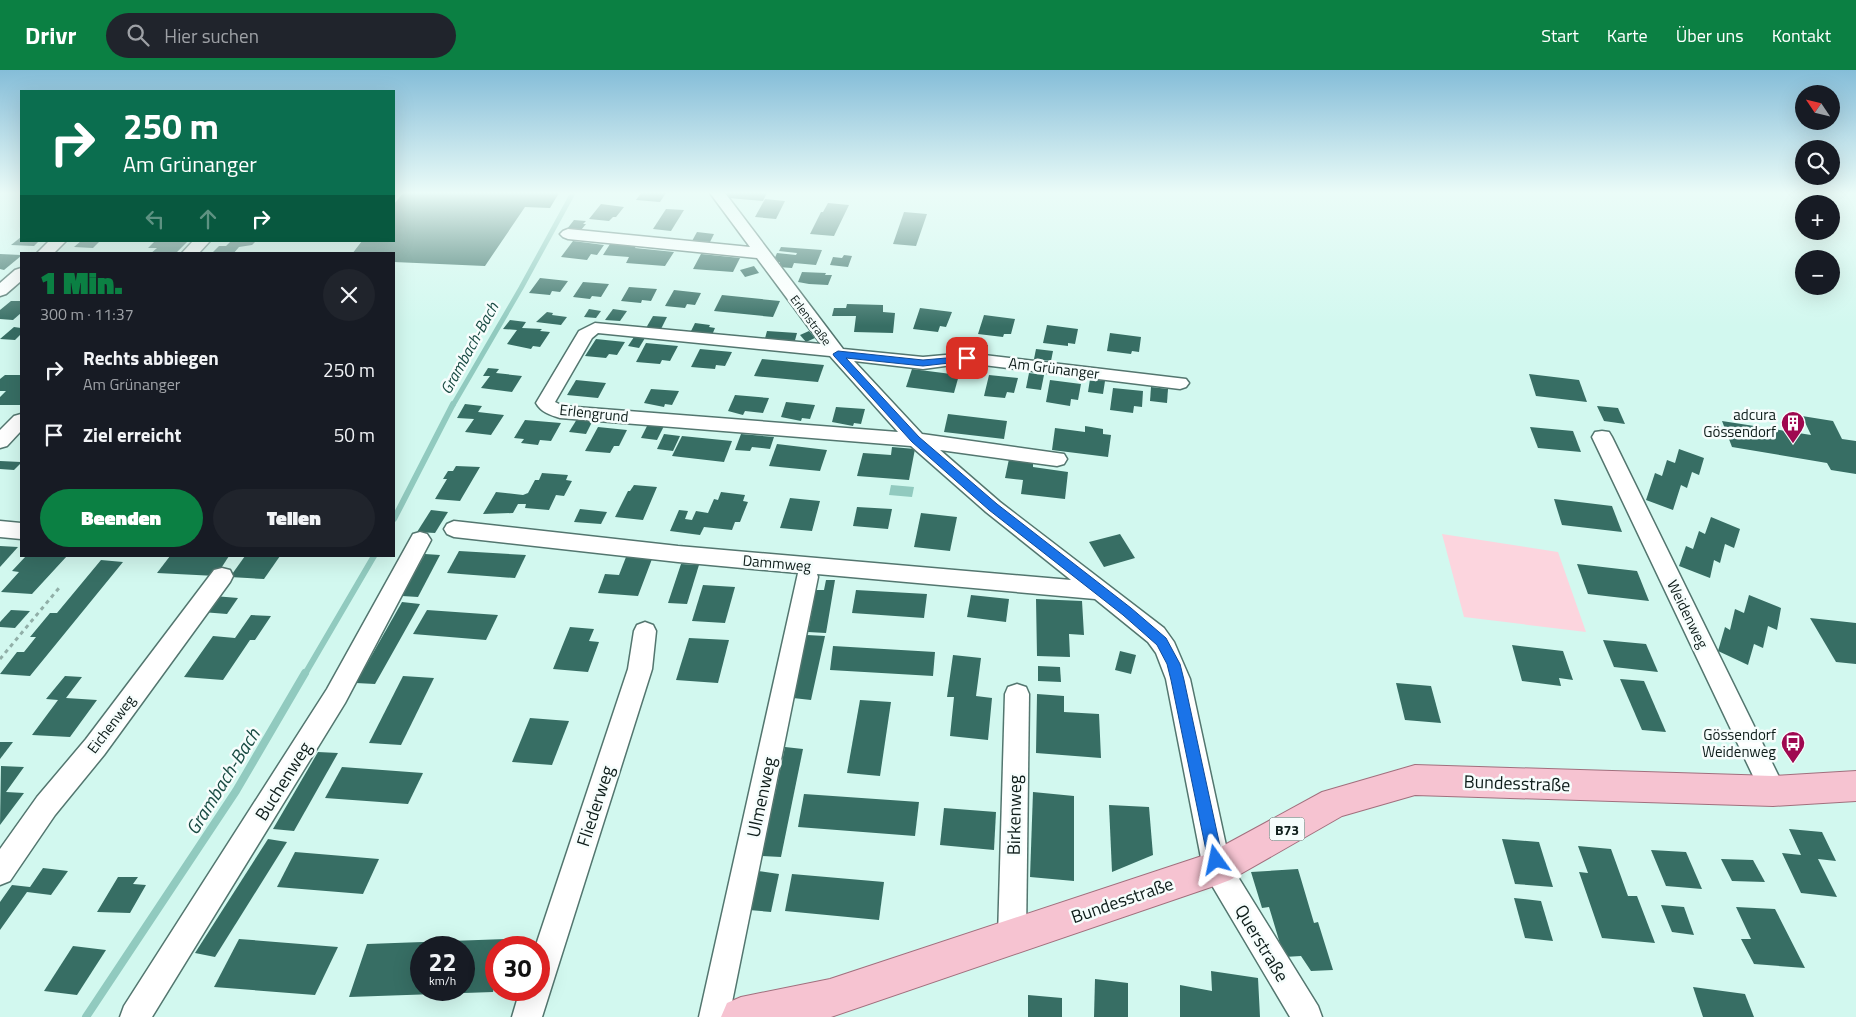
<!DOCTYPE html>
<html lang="de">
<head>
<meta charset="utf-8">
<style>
  body { margin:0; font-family:"Titillium Web",sans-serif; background:#20242c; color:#f1f3f6; height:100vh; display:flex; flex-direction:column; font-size:19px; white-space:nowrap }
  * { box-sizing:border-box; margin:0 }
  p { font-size:16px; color:#9ea1a6 }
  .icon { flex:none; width:28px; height:28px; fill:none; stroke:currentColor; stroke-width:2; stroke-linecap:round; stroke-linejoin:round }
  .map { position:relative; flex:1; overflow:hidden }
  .sheet { position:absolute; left:20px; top:182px; width:375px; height:305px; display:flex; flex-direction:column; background:#171b24; border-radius:0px; box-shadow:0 5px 20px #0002 }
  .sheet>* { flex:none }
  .banner { position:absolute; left:20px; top:20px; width:375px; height:152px; border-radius:0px; box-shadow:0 5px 20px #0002; background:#0b6e4f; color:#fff; overflow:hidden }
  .needle { width:32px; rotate:305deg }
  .fabs { position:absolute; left:1795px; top:15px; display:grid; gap:10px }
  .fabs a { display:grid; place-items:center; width:45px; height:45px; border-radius:50%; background:#171b24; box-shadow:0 5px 20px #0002; font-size:25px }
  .speed { position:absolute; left:410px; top:866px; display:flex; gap:10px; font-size:25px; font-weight:700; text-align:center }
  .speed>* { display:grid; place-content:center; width:65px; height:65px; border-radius:50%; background:#171b24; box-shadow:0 5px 20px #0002; line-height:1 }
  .speed small { font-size:12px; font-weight:400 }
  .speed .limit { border:8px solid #d22; background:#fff; color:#111 }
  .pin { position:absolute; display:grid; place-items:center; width:42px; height:42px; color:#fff; margin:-21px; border-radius:10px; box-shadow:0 2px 8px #0006 }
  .me { position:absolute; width:55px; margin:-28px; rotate:348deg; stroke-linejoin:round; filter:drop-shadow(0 0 4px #0008) }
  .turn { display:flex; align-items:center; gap:18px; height:105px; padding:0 20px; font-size:22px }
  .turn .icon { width:65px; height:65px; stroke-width:2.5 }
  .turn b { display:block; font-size:35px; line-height:42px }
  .lanes { display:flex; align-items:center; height:48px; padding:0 20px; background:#0003; justify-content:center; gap:25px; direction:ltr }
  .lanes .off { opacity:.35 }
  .round { display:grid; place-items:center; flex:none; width:52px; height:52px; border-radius:26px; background:#20242c }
  .head { display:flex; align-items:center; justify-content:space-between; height:85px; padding:0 20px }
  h1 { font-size:30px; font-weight:800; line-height:38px; color:#0b8043 }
  .action { display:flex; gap:10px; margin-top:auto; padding:10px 20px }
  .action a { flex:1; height:58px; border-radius:30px; background:#0b8043; color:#fff; font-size:20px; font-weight:800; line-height:58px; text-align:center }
  .action a+a { background:#20242c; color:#f1f3f6 }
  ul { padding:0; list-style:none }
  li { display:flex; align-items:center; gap:15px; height:65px; padding:0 20px }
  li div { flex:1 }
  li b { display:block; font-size:19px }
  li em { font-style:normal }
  header { display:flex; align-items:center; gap:30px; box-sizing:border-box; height:70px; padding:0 25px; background:#0b8043; color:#fff }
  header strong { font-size:24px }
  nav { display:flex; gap:28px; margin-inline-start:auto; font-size:18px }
  .search { width:350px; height:45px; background:#20242c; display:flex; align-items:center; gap:12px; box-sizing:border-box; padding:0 18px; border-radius:28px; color:#9ea1a6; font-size:19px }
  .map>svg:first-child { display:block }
</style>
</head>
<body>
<header>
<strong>Drivr</strong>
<div class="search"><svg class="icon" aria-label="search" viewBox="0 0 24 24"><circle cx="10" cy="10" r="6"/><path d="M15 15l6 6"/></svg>Hier suchen</div>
<nav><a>Start</a><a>Karte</a><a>Über uns</a><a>Kontakt</a></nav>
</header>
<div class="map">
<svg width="1856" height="947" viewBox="0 0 1856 947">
  <rect width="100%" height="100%" fill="#d2f8ef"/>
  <polygon fill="#fcd5de" points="1442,464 1558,482 1586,562 1464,547"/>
  <polygon fill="#91cabf" points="891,415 914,417 912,427 889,425"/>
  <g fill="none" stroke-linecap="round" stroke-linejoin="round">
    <polyline stroke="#91cabf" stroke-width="5" points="453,335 521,218 573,123"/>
    <g stroke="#91cabf" stroke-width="6">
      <polyline points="394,449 453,334"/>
      <polyline points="305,604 374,486"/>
    </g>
    <polyline stroke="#91cabf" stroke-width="8" points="86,947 236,721 305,603"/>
  </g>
  <g fill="#376e64" fill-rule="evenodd">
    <polygon points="403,123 559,123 550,138 525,137 485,196 394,192 394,184 352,184 362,171 394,171 394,134"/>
    <polygon points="641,123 666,123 660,132 636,130"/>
    <polygon points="726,123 767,123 763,131 729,128"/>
    <polygon points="765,129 785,131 776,149 755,147"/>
    <polygon points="828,133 849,135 834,166 810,164 821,142 823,142"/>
    <polygon points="601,134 624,137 616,147 613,147 609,151 589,149"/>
    <polygon points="666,139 684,140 671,161 653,159"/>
    <polygon points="904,142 927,144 916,176 893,174"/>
    <polygon points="574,150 586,151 583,154 586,154 581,160 567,159"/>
    <polygon points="697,162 714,164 710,172 692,171"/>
    <polygon points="21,167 21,171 39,171 34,176 11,175"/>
    <polygon points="81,171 100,171 93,178 74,177"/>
    <polygon points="155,171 188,171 175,184 150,184 157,178 148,178"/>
    <polygon points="231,171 245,171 255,172 252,175 239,177 233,184 211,184 219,176 226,176"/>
    <polygon points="573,171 604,175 597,185 591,184 587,190 561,187"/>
    <polygon points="610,174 636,176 635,178 674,182 665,196 626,193 629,187 603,185"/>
    <polygon points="781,177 822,180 816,195 794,193 792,198 778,197 780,192 773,192 777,183 796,185 797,183 779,181"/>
    <polygon points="0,184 21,185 21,186 4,200 0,199"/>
    <polygon points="701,184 740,188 733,202 693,199"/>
    <polygon points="844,185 852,186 848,197 830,195 833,187 842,188"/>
    <polygon points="754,196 759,203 745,207 740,200"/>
    <polygon points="802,202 826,203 825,205 832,205 828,215 809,214 798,212"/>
    <polygon points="540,208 568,211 560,222 552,221 550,225 529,223"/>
    <polygon points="583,212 609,214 601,227 592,226 590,229 573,227"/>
    <polygon points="629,217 657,219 651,231 642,230 641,233 621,231"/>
    <polygon points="674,220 701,223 695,235 687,234 685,238 665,236"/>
    <polygon points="722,225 780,231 773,247 714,241"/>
    <polygon points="11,231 21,231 21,243 13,250 0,249 0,240"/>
    <polygon points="847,234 883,235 883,242 895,243 893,263 854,262 856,246 832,246 834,238 846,238"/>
    <polygon points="920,238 952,242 946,257 940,256 938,262 913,259"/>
    <polygon points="589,239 601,241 596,248 584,247"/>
    <polygon points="613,239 627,241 620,251 605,250"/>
    <polygon points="547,242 553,243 552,245 567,247 561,255 536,252"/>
    <polygon points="984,245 1015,249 1011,264 1004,264 1003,267 978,264"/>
    <polygon points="653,246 667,247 661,259 646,258"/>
    <polygon points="510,250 526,252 522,258 542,259 540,261 550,262 540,277 533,276 531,279 507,274 517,260 503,259"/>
    <polygon points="695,253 710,255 709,257 715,258 712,265 690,263"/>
    <polygon points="1047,255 1078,259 1075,274 1068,273 1068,276 1043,273"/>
    <polygon points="14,257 21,258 21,264 15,270 0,269"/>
    <polygon points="767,261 797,263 794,274 764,272"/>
    <polygon points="809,261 815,268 806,272 800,265"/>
    <polygon points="1110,263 1141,267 1139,282 1132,281 1131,284 1107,281"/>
    <polygon points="634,267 645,268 639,278 628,276"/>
    <polygon points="596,269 625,272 617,285 609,284 606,288 585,286"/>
    <polygon points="646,273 678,276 670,291 662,290 660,294 636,292"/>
    <polygon points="974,273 988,275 987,283 972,281"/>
    <polygon points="700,279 732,282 725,296 716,295 715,299 691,297"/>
    <polygon points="1036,279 1053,281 1051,291 1034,289"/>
    <polygon points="762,289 824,295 818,312 754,306"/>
    <polygon points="488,298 499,299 496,303 522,306 512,322 481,318 490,306 483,306"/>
    <polygon points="912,299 959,305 954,323 906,317"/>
    <polygon points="966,299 981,301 979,308 964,306"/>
    <polygon points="1029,303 1044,305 1041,320 1026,318"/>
    <polygon points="1529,304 1579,310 1587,332 1536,326"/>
    <polygon points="5,305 21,305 20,335 0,335 0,327 6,321 0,321 0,309"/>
    <polygon points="989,305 1018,308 1014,323 1007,322 1005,328 984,326"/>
    <polygon points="1090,309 1105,311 1103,324 1088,322"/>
    <polygon points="576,310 606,313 598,328 567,325"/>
    <polygon points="1050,310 1081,314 1078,330 1071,329 1070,336 1046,332"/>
    <polygon points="1151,317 1168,319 1167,333 1150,331"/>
    <polygon points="1113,318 1143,321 1142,337 1134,336 1133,343 1110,340"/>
    <polygon points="651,319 679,321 672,335 665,334 664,337 644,333"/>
    <polygon points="735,325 769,328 763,343 745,341 743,345 728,341"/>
    <polygon points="786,332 815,335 810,349 802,348 801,351 781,347"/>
    <polygon points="465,334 482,336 478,342 504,345 491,365 465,362 474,349 457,348"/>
    <polygon points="1597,336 1618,338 1625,354 1604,351"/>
    <polygon points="836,337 865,339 861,354 854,353 853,356 832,352"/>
    <polygon points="948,344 1007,351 1004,369 944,362"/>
    <polygon points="1802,346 1833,351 1842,369 1856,371 1856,404 1831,400 1827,393 1732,377 1722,351 1811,365"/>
    <polygon points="577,349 593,350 586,364 569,362"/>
    <polygon points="525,350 561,353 551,371 540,370 538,375 521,373 524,369 514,368"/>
    <polygon points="648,354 664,356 657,370 641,368"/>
    <polygon points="1085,356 1103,359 1103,364 1111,365 1108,387 1052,380 1055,358 1085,362"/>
    <polygon points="598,357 627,360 619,376 614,376 610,383 585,381"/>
    <polygon points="1530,357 1573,361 1581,382 1538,378"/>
    <polygon points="664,364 680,366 673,381 657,379"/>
    <polygon points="741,364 774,367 770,379 752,377 750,381 735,380"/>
    <polygon points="682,366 732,371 724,392 672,386"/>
    <polygon points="777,374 827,380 820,401 769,396"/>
    <polygon points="892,377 915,379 909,410 857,406 863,383 891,385"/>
    <polygon points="1679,379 1704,388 1699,405 1692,402 1687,418 1681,415 1673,440 1646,430 1655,403 1662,406 1667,390 1675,393"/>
    <polygon points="1009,389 1033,392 1033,397 1068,402 1065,429 1021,424 1023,410 1005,408"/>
    <polygon points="0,391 21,392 21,393 14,400 0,399"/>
    <polygon points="456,396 480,397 460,431 435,429 447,409 443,409 448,401 453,401"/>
    <polygon points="542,403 568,405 566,410 572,411 564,426 556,425 549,440 525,438 526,434 518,434 513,443 483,444 496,422 523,425 528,423 535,410 539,410"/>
    <polygon points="634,415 657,417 643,450 615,447 628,421 630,421"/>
    <polygon points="721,422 745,425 743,431 748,432 740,452 735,452 732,460 704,457 700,465 670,461 679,440 688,441 685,449 692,450 696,441 708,443 714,429 718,430"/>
    <polygon points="790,428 820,431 812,461 780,458"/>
    <polygon points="1554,429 1612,436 1622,462 1562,455"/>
    <polygon points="857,437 892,439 888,459 853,456"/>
    <polygon points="580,439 607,442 601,454 574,452"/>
    <polygon points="431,440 448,442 435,463 417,462"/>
    <polygon points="921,443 957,447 950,481 914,477"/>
    <polygon points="1711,447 1740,459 1734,478 1725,474 1720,493 1714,490 1710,508 1679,496 1686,476 1693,479 1699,461 1705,464"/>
    <polygon points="1120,464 1135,488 1104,497 1089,472"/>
    <polygon points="0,476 18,477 0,497"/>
    <polygon points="459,481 526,485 515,508 447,503"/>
    <polygon points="425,484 440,485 418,527 402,526"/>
    <polygon points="26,486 67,486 32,524 1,522 19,502 12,501"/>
    <polygon points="170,486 229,486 216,506 157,503"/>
    <polygon points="245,486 280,486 264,509 230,507"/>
    <polygon points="626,487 652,489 638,526 598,523 605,504 619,505"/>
    <polygon points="101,490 123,492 30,606 0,604 17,582 24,582 36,567 30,567 50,543 57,543"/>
    <polygon points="681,494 699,495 687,534 668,533"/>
    <polygon points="1577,494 1637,501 1649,531 1588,524"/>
    <polygon points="826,510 835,510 826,563 808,562 816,520 824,520"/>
    <polygon points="703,515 735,517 725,553 692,551"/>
    <polygon points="856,520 927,524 924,548 852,543"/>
    <polygon points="971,525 1009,529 1006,552 967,547"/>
    <polygon points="1749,525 1781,538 1777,560 1768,556 1763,578 1754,574 1748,595 1718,581 1725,557 1730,560 1735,539 1744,543"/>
    <polygon points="214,526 238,528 227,544 202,542"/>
    <polygon points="1036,529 1082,531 1084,565 1069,564 1070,587 1037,586"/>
    <polygon points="402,532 420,534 375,614 356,613"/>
    <polygon points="11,540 30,541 15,558 0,557 0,552"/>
    <polygon points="427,540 498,545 486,570 413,564"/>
    <polygon points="251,545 271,546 255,570 250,570 223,610 184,607 213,566 235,568"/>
    <polygon points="1810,548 1856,553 1856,594 1836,592"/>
    <polygon points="570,557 594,559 589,571 599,572 588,602 553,599"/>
    <polygon points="807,565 825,566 811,630 793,628"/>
    <polygon points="689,568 729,570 718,613 676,610"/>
    <polygon points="1603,570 1646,574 1658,602 1614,597"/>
    <polygon points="1512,575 1563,581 1573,610 1559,608 1561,616 1522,611"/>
    <polygon points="833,576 935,582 933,606 830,600"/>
    <polygon points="1120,581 1136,585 1131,604 1115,600"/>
    <polygon points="953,585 981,588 976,626 992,628 988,670 950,666 954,627 947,627"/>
    <polygon points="1038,596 1060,597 1061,612 1038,611"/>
    <polygon points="65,606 82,607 66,628 97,630 70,667 32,665 58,630 46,629"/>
    <polygon points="403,606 434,608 401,675 369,673"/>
    <polygon points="1620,609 1644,611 1666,662 1642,660"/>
    <polygon points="1396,613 1431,616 1441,653 1405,650"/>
    <polygon points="1037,624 1064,626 1064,642 1099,644 1101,688 1036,683"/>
    <polygon points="860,630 891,632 880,706 847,703"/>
    <polygon points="530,648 569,651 552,695 512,692"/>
    <polygon points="0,672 13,672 0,689"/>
    <polygon points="785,677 803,679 781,787 762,786"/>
    <polygon points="318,682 338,683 294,761 273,759"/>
    <polygon points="1,696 24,697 6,722 24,723 0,755"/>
    <polygon points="342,697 423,703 408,734 325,728"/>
    <polygon points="1033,722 1074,726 1074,811 1030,807"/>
    <polygon points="804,724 919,732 915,766 798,757"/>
    <polygon points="1109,735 1149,737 1153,785 1112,802"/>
    <polygon points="944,738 996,742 994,780 940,775"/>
    <polygon points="1789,759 1822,762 1836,791 1818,789 1837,827 1801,823 1782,783 1801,785"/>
    <polygon points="268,769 287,772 215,887 195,883"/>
    <polygon points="1502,769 1539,772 1553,817 1515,814"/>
    <polygon points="1578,776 1611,779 1628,826 1637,826 1655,873 1602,868 1579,802 1588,803"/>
    <polygon points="1651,780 1686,782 1702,819 1666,816"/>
    <polygon points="295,782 379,789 363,824 277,817"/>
    <polygon points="1721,789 1753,790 1765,812 1732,811"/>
    <polygon points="43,798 68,801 51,825 27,822 0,860 0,832 12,815 30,817"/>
    <polygon points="1298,799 1314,853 1318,852 1333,900 1311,901 1301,886 1284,887 1269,837 1262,838 1251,802"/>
    <polygon points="758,801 779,804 771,842 749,840"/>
    <polygon points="792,804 884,812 879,850 785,841"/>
    <polygon points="118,807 138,807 133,814 146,815 130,843 97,842"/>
    <polygon points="1514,828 1541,831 1553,871 1525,868"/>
    <polygon points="1661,835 1684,837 1694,865 1672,862"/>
    <polygon points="1736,837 1775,839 1805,898 1754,894 1741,869 1751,869"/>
    <polygon points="239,869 338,877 315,925 214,917"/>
    <path d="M506,869L504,878H496V909L493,922L349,927L367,874ZM421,878H464V920H421Z"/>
    <polygon points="73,876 106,880 77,925 44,921"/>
    <polygon points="1211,901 1258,908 1260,947 1180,947 1180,915 1212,921"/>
    <polygon points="1095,909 1128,913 1128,947 1094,947"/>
    <polygon points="1693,917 1745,924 1754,947 1703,947"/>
    <polygon points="1028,925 1062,928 1062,947 1028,947"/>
  </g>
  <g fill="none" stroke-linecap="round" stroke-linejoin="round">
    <g stroke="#53766f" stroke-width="3">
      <g id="minor">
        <path d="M710,123H725L843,279L923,287L967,283L1186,309L1189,313L1186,317L1180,319L967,293L923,299L854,291L922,364L1064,384L1067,389L1064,394L1057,396L940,380L1000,432L1164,558L1174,572L1190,609L1230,794L1318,936L1322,947H1290L1207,807L1203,798L1166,609L1156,583L1148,572L1095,529L817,504L818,507L729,947H699L798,503L678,492L454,467L447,464L444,459L447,454L454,451L678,476L1071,510L986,442L911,376L560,348C550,345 541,342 536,333L579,261L595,253L821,274L757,188L568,169L563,167L560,164L563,161L568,159L750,177ZM598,263L830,286L898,362L563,336L555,332L592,268Z"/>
        <polygon points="49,171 66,171 53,184 36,184"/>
        <polygon points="193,171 210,171 198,184 181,184"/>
        <polygon points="21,198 21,211 6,224 0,226 0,213 15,200"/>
        <polygon points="21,344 21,361 7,376 0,378 0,360 14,346"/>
        <polygon points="1602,361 1609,362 1612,367 1782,713 1786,721 1782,729 1773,733 1764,729 1592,367 1595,362"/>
        <polygon points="0,451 21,453 21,469 0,467"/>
        <polygon points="420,462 427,464 431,470 345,633 152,947 120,947 124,936 327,619 413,464"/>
        <polygon points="222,498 230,500 233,506 230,512 104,685 55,745 10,811 0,815 0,779 37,727 86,669 214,500"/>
        <polygon points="645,552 653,555 656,561 652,599 542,947 512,947 520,920 539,920 539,878 535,878 628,599 634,561 637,555"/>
        <polygon points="1017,614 1026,617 1029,624 1026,867 1022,877 1012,881 1002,877 998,867 1005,624 1008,617"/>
      </g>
    </g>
    <g stroke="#a16f7d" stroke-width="2">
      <polygon id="major" points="1415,695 1773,706 1856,701 1856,731 1773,736 1415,725 1342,746 1230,810 1217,815 831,947 721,947 727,933 741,927 830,909 1208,784 1322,722"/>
    </g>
    <polyline stroke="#91afa8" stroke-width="3" stroke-dasharray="4 4" stroke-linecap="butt" points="0,589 59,518"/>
    <use href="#minor" fill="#fff" fill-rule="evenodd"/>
    <use href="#major" fill="#f6c3d1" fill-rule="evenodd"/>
  </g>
  <linearGradient id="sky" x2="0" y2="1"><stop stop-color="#85bdd8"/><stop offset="0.48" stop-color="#ebfcf8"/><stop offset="1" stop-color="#ebfcf8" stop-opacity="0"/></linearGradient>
  <rect width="1856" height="256" fill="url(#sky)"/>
  <polygon fill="#1a73e8" stroke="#114b97" points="838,281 923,290 970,286 970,290 967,291 923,296 846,288 919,367 997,434 1131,538 1166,568 1180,594 1184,610 1223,790 1221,795 1216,797 1210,795 1208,790 1171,610 1167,594 1157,575 1123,545 989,440 912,372 834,286 833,284"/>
  <defs>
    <g id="building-pin" transform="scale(1.25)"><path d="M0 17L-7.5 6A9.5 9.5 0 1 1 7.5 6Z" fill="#9f0850" stroke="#f6fdfc"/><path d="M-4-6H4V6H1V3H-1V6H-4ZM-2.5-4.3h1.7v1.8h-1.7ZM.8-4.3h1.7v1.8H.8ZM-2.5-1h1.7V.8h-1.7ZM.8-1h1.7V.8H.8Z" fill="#fff"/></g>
    <g id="bus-pin" transform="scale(1.25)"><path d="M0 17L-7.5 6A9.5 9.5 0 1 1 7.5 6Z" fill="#9f0850" stroke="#f6fdfc"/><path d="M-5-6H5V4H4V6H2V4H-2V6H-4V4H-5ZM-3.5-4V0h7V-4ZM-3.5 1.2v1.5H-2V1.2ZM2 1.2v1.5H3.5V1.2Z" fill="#fff"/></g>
  </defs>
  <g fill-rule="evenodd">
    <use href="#building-pin" x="1793" y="353"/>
    <use href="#bus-pin" x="1793" y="673"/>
  </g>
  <g text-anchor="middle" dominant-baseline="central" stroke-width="5" stroke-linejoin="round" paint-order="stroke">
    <g font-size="12" fill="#0e1d1a" stroke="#f6fdfc">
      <text transform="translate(811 250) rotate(53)">Erlenstraße</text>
    </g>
    <rect fill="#f6fdfc" stroke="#54605e" stroke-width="1" x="1269.5" y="747.5" width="35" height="23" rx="4"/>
    <g font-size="14" font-weight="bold" fill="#0e1d1a">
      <text x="1287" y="759">B73</text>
    </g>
    <g font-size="15" fill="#0e1d1a" stroke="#f6fdfc">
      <text transform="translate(1054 298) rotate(7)">Am Grünanger</text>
      <text transform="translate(594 343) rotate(6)">Erlengrund</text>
      <text transform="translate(777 493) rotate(5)">Dammweg</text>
      <text transform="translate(1688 544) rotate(64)">Weidenweg</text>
      <text transform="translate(111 654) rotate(-53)">Eichenweg</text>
    </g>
    <g font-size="15" fill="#0e1d1a" stroke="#f6fdfc" text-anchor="end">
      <text x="1776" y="344">adcura<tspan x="1776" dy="17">Gössendorf</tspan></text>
      <text x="1776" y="664">Gössendorf<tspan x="1776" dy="17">Weidenweg</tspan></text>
    </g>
    <g font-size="16" font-style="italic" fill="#194b43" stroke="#f6fdfc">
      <text transform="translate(469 278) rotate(-61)">Grambach-Bach</text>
    </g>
    <g font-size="18" fill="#0e1d1a" stroke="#f6fdfc">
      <text transform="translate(283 711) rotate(-58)">Buchenweg</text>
      <text transform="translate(1517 713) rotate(2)">Bundesstraße</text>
      <text transform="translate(761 727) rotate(-78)">Ulmenweg</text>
      <text transform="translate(595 736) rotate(-72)">Fliederweg</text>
      <text transform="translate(1014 745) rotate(-89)">Birkenweg</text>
      <text transform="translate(1122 830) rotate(-19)">Bundesstraße</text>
      <text transform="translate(1262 873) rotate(59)">Querstraße</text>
    </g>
    <g font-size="19" font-style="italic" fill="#194b43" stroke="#f6fdfc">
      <text transform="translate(222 711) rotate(-58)">Grambach-Bach</text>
    </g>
  </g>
</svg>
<div class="fabs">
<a><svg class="needle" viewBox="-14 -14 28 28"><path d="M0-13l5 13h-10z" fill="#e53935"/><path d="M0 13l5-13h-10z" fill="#9ea1a6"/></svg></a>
<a><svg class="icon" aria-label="search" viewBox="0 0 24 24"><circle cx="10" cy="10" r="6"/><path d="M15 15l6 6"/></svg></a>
<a>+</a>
<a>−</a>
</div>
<div class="speed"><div>22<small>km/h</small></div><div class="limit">30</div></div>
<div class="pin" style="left:967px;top:288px;background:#d93025"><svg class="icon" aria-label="arrive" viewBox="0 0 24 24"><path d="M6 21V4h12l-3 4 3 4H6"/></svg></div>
<svg class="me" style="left:1216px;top:790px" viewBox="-20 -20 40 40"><path d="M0-17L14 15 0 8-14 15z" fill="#1a73e8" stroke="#fff" stroke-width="4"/></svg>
<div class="banner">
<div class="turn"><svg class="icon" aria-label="right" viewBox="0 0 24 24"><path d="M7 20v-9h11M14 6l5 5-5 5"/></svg><div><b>250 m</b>Am Grünanger</div></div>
<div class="lanes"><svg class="icon off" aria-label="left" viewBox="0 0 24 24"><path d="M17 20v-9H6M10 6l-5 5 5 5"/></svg><svg class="icon off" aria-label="ahead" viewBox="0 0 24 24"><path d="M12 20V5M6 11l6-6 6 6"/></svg><svg class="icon" aria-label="right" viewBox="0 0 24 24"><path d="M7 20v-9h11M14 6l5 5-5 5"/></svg></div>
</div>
<section class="sheet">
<div class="head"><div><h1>1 Min.</h1><p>300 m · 11:37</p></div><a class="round"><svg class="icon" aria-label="close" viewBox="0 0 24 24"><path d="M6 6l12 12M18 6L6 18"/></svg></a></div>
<ul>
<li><svg class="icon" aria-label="right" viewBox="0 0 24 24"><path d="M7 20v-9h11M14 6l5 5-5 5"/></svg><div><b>Rechts abbiegen</b><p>Am Grünanger</p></div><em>250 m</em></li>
<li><svg class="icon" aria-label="arrive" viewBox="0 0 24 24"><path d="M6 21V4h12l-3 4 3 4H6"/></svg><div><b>Ziel erreicht</b></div><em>50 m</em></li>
</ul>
<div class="action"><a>Beenden</a><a>Teilen</a></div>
</section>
</div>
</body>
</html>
